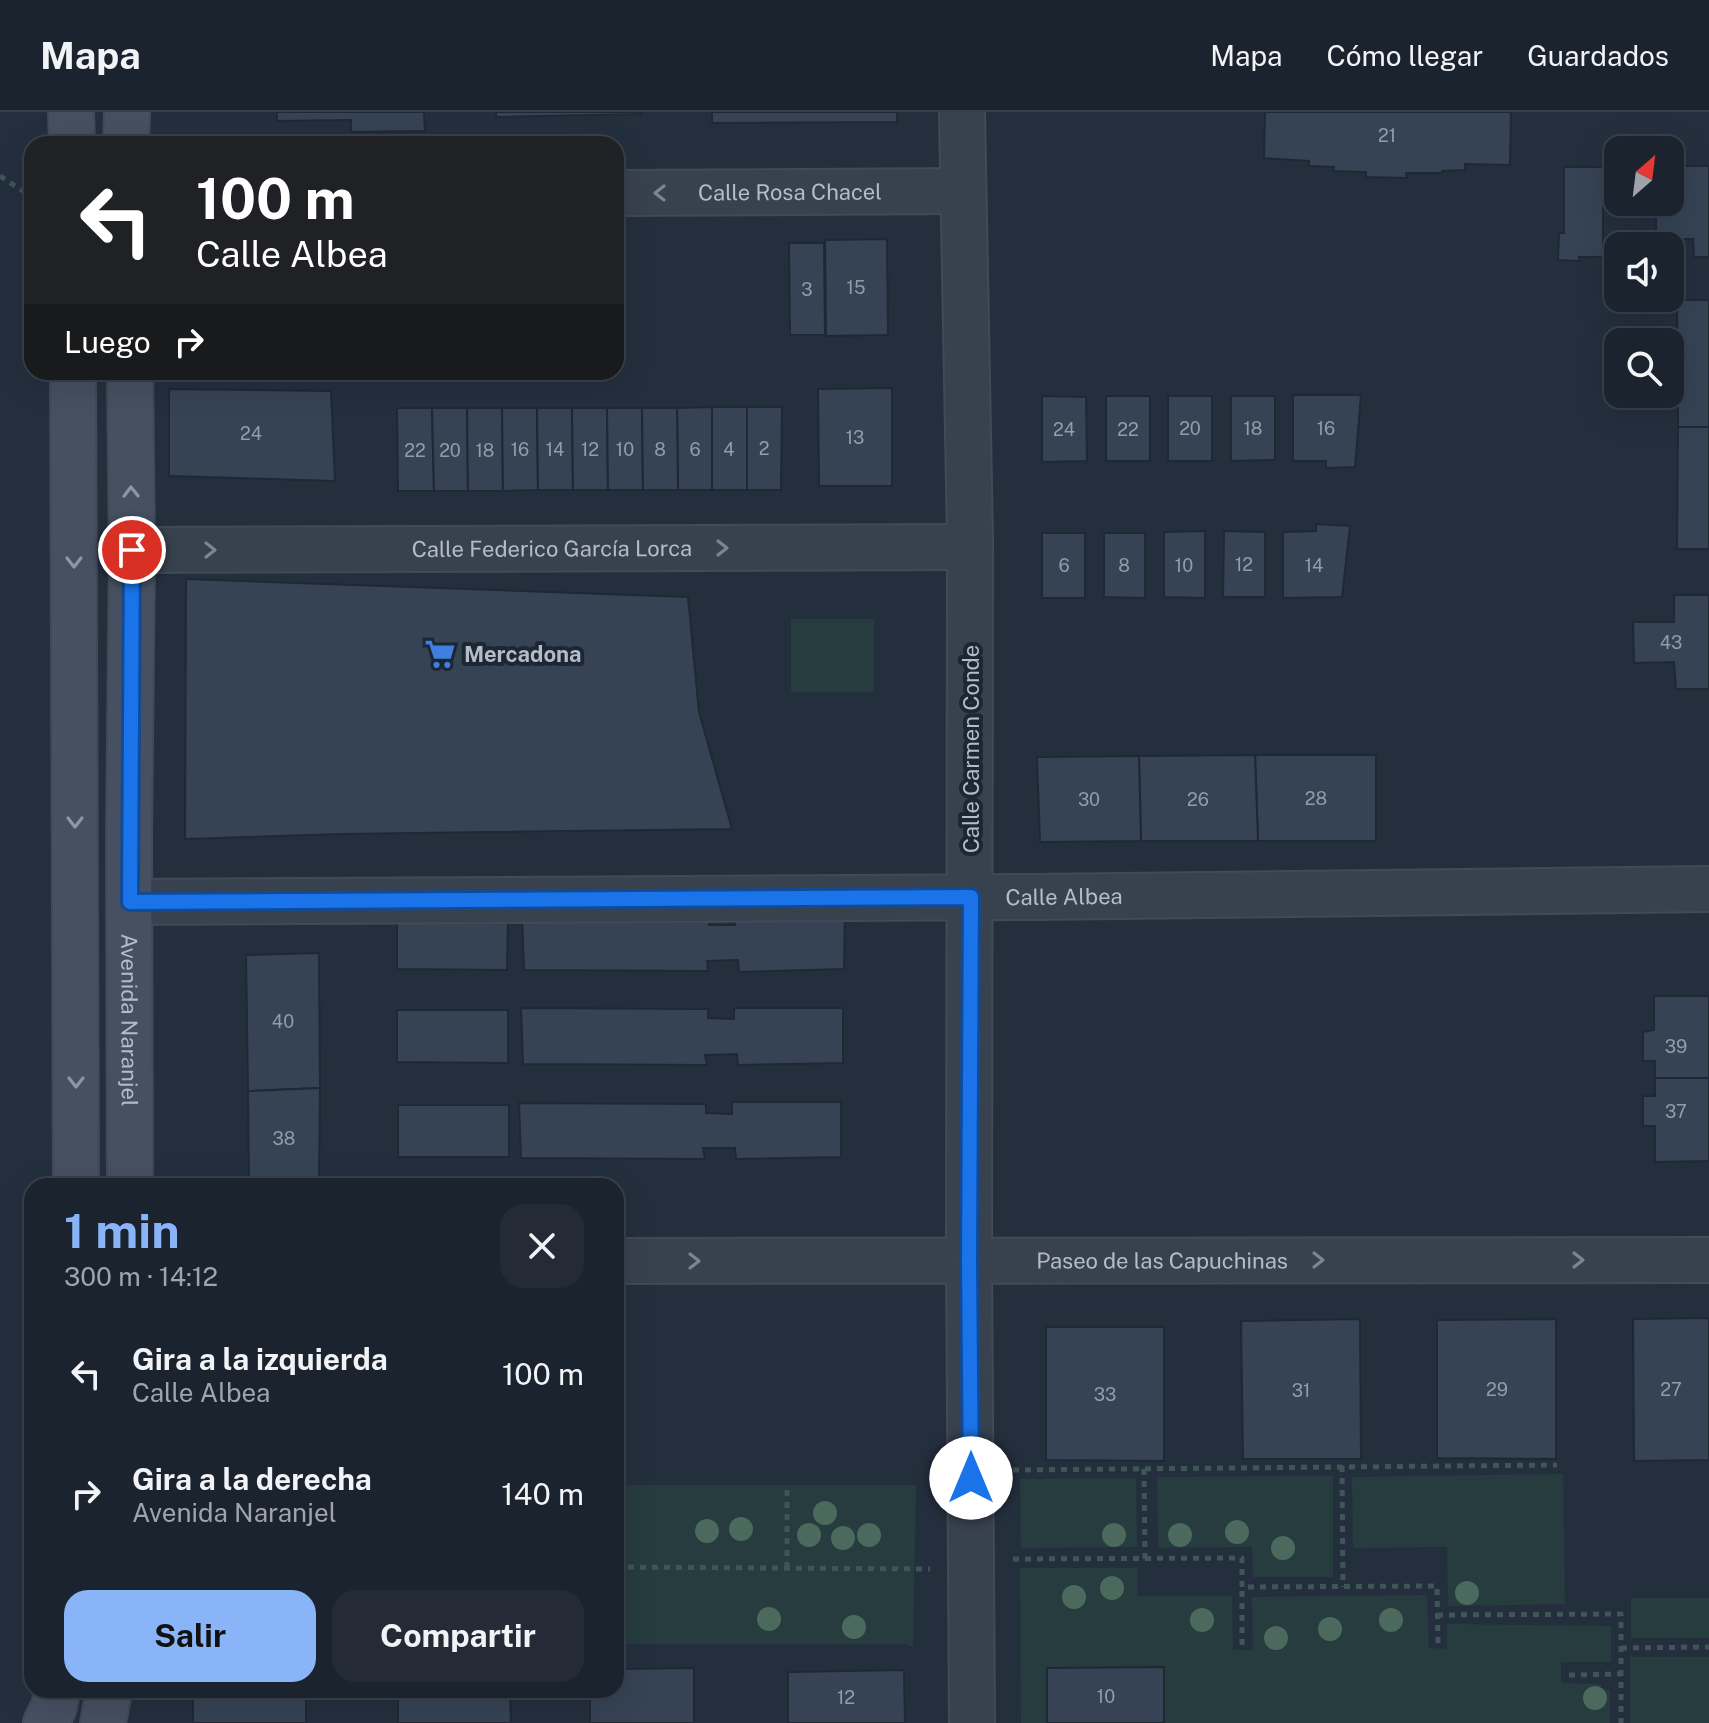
<!DOCTYPE html>
<html lang="es">
<head>
<meta charset="utf-8">
<style>
  body { margin:0; font-family:"Public Sans",sans-serif; background:#242b36; color:#f1f3f6; height:100vh; display:flex; flex-direction:column; font-size:30px; white-space:nowrap }
  * { box-sizing:border-box; margin:0 }
  p { font-size:26px; color:#a0a4aa }
  .icon { flex:none; width:44px; height:44px; fill:none; stroke:currentColor; stroke-width:2; stroke-linecap:round; stroke-linejoin:round }
  .map { position:relative; flex:1; overflow:hidden }
  .panel { position:absolute; left:24px; top:1066px; width:600px; height:520px; display:flex; flex-direction:column; background:#1b232e; border-radius:24px; box-shadow:0 8px 32px #0002,0 0 0 2px #39404a }
  .panel>* { flex:none }
  .banner { position:absolute; left:24px; top:24px; width:600px; height:244px; border-radius:24px; box-shadow:0 8px 32px #0002,0 0 0 2px #39404a; background:#202124; color:#fff; overflow:hidden }
  .needle { width:52px; rotate:28deg }
  .fabs { position:absolute; left:1604px; top:24px; display:grid; gap:16px }
  .fabs a { display:grid; place-items:center; width:80px; height:80px; border-radius:16px; background:#1b232e; box-shadow:0 8px 32px #0002,0 0 0 2px #39404a; font-size:40px }
  .pin { position:absolute; display:grid; place-items:center; width:68px; height:68px; color:#fff; margin:-34px; border:4px solid #fff; border-radius:50%; box-shadow:0 2px 8px #0007 }
  .me { position:absolute; width:88px; margin:-44px; rotate:0deg; stroke-linejoin:round; filter:drop-shadow(0 0 6px #0008) }
  .turn { display:flex; align-items:center; gap:28px; height:168px; padding:0 40px; font-size:36px }
  .turn .icon { width:104px; height:104px; stroke-width:2.5 }
  .turn b { display:block; font-size:56px; line-height:68px }
  .then { display:flex; align-items:center; height:76px; padding:0 40px; background:#0003; gap:16px; font-size:30px }
  .round { display:grid; place-items:center; flex:none; width:84px; height:84px; border-radius:24px; background:#242b36 }
  .headline { display:flex; align-items:center; justify-content:space-between; height:136px; padding:0 40px }
  h1 { font-size:48px; font-weight:700; line-height:60px; color:#8ab4f8 }
  .primary-button { display:flex; gap:16px; margin-top:auto; padding:16px 40px }
  .primary-button a { flex:1; height:92px; border-radius:24px; background:#8ab4f8; color:#111; font-size:32px; font-weight:700; line-height:92px; text-align:center }
  .primary-button a+a { background:#242b36; color:#f1f3f6 }
  ul { padding:0; list-style:none }
  li { display:flex; align-items:center; gap:24px; height:120px; padding:0 40px }
  li div { flex:1 }
  li b { display:block; font-size:30px }
  li em { font-style:normal }
  header { display:flex; align-items:center; gap:48px; box-sizing:border-box; height:112px; padding:0 40px; background:#1b232e; border-bottom:2px solid #39404a }
  header strong { font-size:38px }
  nav { display:flex; gap:44px; margin-inline-start:auto; font-size:28px }
  .map>svg:first-child { display:block }
</style>
</head>
<body>
<header>
<strong>Mapa</strong>
<nav><a>Mapa</a><a>Cómo llegar</a><a>Guardados</a></nav>
</header>
<div class="map">
<svg width="1709" height="1611" viewBox="0 0 1709 1611">
  <rect width="100%" height="100%" fill="#242f3e"/>
  <g fill="#263c3f">
    <rect x="791" y="507" width="83" height="73"/>
    <polygon points="1563,1362 1565,1492 1448,1494 1447,1435 1353,1436 1352,1365"/>
    <polygon points="1333,1364 1333,1465 1253,1465 1252,1435 1158,1436 1157,1365"/>
    <polygon points="1136,1366 1137,1435 1021,1436 1020,1367"/>
    <polygon points="616,1373 916,1373 913,1535 907,1532 616,1532"/>
    <polygon points="1020,1456 1137,1456 1138,1484 1232,1484 1233,1538 1253,1538 1252,1485 1427,1483 1429,1536 1447,1537 1447,1512 1611,1514 1611,1550 1561,1550 1561,1571 1601,1572 1601,1578 1610,1578 1610,1611 1021,1611"/>
    <rect x="1631" y="1486" width="78" height="40"/>
    <rect x="1630" y="1545" width="79" height="66"/>
  </g>
  <g fill="#364354" stroke="#1f2835" stroke-width="2">
    <polygon points="277,0 424,0 425,19 351,20 351,8 277,9"/>
    <polygon points="496,0 641,0 641,2 496,5"/>
    <polygon points="712,0 897,0 897,10 712,11"/>
    <polygon points="1265,0 1511,0 1510,53 1465,52 1465,58 1442,59 1442,61 1406,61 1407,66 1366,65 1366,60 1333,59 1334,55 1309,54 1309,49 1264,46"/>
    <polygon points="1670,54 1709,54 1709,145 1694,145 1693,127 1656,127 1656,95 1603,95 1603,145 1579,145 1580,149 1558,148 1559,121 1564,121 1564,55 1618,55 1618,90 1670,90"/>
    <polygon points="887,127 888,223 826,224 825,128"/>
    <polygon points="789,131 824,131 825,223 790,223"/>
    <polygon points="1677,188 1709,188 1709,315 1678,315"/>
    <polygon points="892,276 892,374 819,374 818,277"/>
    <polygon points="169,277 331,279 335,369 169,364"/>
    <polygon points="1293,283 1361,283 1355,355 1326,356 1326,349 1293,349"/>
    <polygon points="1042,284 1086,285 1087,349 1042,350"/>
    <rect x="1106" y="284" width="44" height="65"/>
    <rect x="1168" y="284" width="44" height="65"/>
    <polygon points="1231,284 1275,284 1275,348 1231,349"/>
    <polygon points="712,295 712,378 678,378 677,296"/>
    <rect x="712" y="295" width="35" height="83"/>
    <polygon points="747,295 782,295 781,378 747,378"/>
    <polygon points="397,296 432,296 434,379 398,379"/>
    <polygon points="432,296 467,296 468,379 434,379"/>
    <polygon points="467,296 502,296 503,379 468,379"/>
    <polygon points="502,296 537,296 538,378 503,379"/>
    <polygon points="537,296 572,296 573,378 538,378"/>
    <polygon points="572,296 607,296 608,378 573,378"/>
    <polygon points="607,296 642,296 643,378 608,378"/>
    <polygon points="642,296 677,296 678,378 643,378"/>
    <polygon points="1678,315 1709,315 1709,437 1677,437"/>
    <polygon points="1316,412 1350,414 1342,485 1283,486 1283,420 1316,419"/>
    <polygon points="1205,419 1205,486 1164,485 1164,420"/>
    <polygon points="1224,419 1265,420 1265,485 1223,485"/>
    <rect x="1042" y="421" width="43" height="65"/>
    <polygon points="1104,421 1145,421 1145,486 1104,485"/>
    <polygon points="186,467 688,485 699,600 732,717 342,722 185,727"/>
    <polygon points="1674,483 1709,483 1709,577 1676,577 1674,550 1634,551 1633,510 1674,510"/>
    <polygon points="1255,643 1376,643 1376,729 1258,729"/>
    <polygon points="1255,643 1258,729 1141,729 1139,644"/>
    <polygon points="1139,644 1141,729 1040,730 1037,645"/>
    <polygon points="522,802 710,803 709,813 735,813 735,803 845,802 844,857 739,860 738,848 707,849 708,859 524,858"/>
    <polygon points="397,804 508,805 507,858 397,857"/>
    <polygon points="319,841 320,976 248,979 246,843"/>
    <polygon points="1654,884 1709,884 1709,966 1655,966 1655,949 1643,949 1643,920 1654,918"/>
    <polygon points="521,896 708,897 708,906 734,907 734,896 843,896 843,951 738,953 737,942 705,943 707,953 523,952"/>
    <polygon points="397,898 508,898 508,951 397,950"/>
    <polygon points="1655,966 1709,966 1709,1049 1655,1050 1655,1014 1643,1014 1643,984 1655,984"/>
    <polygon points="320,976 319,1074 249,1074 248,979"/>
    <polygon points="732,990 841,990 841,1045 736,1047 735,1036 703,1036 705,1047 521,1046 519,991 706,992 706,1001 732,1002"/>
    <rect x="398" y="993" width="111" height="52"/>
    <polygon points="1709,1206 1709,1348 1634,1349 1633,1207"/>
    <polygon points="1360,1207 1361,1347 1243,1347 1241,1209"/>
    <polygon points="1556,1207 1556,1347 1437,1346 1437,1208"/>
    <polygon points="1046,1215 1164,1215 1164,1349 1046,1348"/>
    <polygon points="1164,1555 1164,1611 1047,1611 1047,1556"/>
    <polygon points="694,1556 694,1611 590,1611 590,1578 616,1578 616,1557"/>
    <polygon points="904,1558 905,1611 788,1611 788,1560"/>
    <rect x="193" y="1578" width="113" height="33"/>
    <polygon points="398,1578 510,1578 511,1611 398,1611"/>
  </g>
  <g fill="none" stroke-linecap="round" stroke-linejoin="round">
    <g stroke="#414a57" stroke-width="48">
      <g id="street">
        <polyline points="962,0 970,428 969,1149 972,1611"/>
        <path id="s1" d="M616,81L962,79"/>
        <path id="s2" d="M132,438L970,435"/>
        <path id="s3" d="M130,790L1033,785L1709,777"/>
        <path id="s4" d="M616,1149L1709,1148"/>
      </g>
    </g>
    <g stroke="#414a57" stroke-width="48">
      <g id="secondary">
        <polyline points="71,0 72,32"/>
        <polyline points="126,32 127,0"/>
        <polyline points="73,260 76,1074"/>
        <path id="s5" d="M130,260L132,438L129,728L130,1074"/>
        <polyline points="46,1611 54,1595 57,1578"/>
        <polyline points="103,1611 109,1578"/>
      </g>
    </g>
    <g stroke="#3f5557" stroke-width="5" stroke-dasharray="6 6" stroke-linecap="butt">
      <polyline points="0,64 26,81 32,83"/>
      <polyline points="1342,1354 1343,1475"/>
      <polyline points="1144,1357 1145,1447"/>
      <polyline points="1013,1358 1557,1353"/>
      <polyline points="1013,1447 1242,1446 1242,1475 1437,1474 1438,1533"/>
      <polyline points="616,1455 930,1457"/>
      <polyline points="787,1456 787,1374"/>
      <polyline points="1437,1503 1621,1502 1621,1611"/>
      <polyline points="1242,1533 1242,1475"/>
      <polyline points="1621,1536 1709,1535"/>
      <polyline points="1569,1563 1621,1562"/>
    </g>
    <use href="#street" stroke="#38414e" stroke-width="44"/>
    <use href="#secondary" stroke="#465061" stroke-width="44"/>
  </g>
  <g fill="#4b6a5d">
    <circle cx="825" cy="1401" r="12"/>
    <circle cx="741" cy="1417" r="12"/>
    <circle cx="707" cy="1419" r="12"/>
    <circle cx="1237" cy="1420" r="12"/>
    <circle cx="809" cy="1423" r="12"/>
    <circle cx="869" cy="1423" r="12"/>
    <circle cx="1114" cy="1423" r="12"/>
    <circle cx="1180" cy="1423" r="12"/>
    <circle cx="843" cy="1426" r="12"/>
    <circle cx="1283" cy="1436" r="12"/>
    <circle cx="1112" cy="1476" r="12"/>
    <circle cx="1467" cy="1481" r="12"/>
    <circle cx="1074" cy="1485" r="12"/>
    <circle cx="769" cy="1507" r="12"/>
    <circle cx="1202" cy="1508" r="12"/>
    <circle cx="1391" cy="1508" r="12"/>
    <circle cx="854" cy="1515" r="12"/>
    <circle cx="1330" cy="1517" r="12"/>
    <circle cx="1276" cy="1526" r="12"/>
    <circle cx="1595" cy="1586" r="12"/>
  </g>
  <defs><path id="oneway-chevron" d="M-2-3.5L2.5 0L-2 3.5" fill="none" stroke-width="1.6" stroke-linecap="round" stroke-linejoin="round" transform="scale(2)"/></defs>
  <g stroke="#7c8592">
    <use href="#oneway-chevron" transform="translate(660 81) rotate(180)"/>
    <use href="#oneway-chevron" transform="translate(722 436)"/>
    <use href="#oneway-chevron" transform="translate(210 438)"/>
    <use href="#oneway-chevron" transform="translate(1318 1148)"/>
    <use href="#oneway-chevron" transform="translate(1578 1148)"/>
    <use href="#oneway-chevron" transform="translate(694 1149)"/>
  </g>
  <g stroke="#8e96a5">
    <use href="#oneway-chevron" transform="translate(131 380) rotate(-91)"/>
    <use href="#oneway-chevron" transform="translate(74 450) rotate(90)"/>
    <use href="#oneway-chevron" transform="translate(75 710) rotate(90)"/>
    <use href="#oneway-chevron" transform="translate(76 970) rotate(90)"/>
  </g>
  <g fill="none" stroke-linecap="round" stroke-linejoin="round">
    <g stroke="#114b97" stroke-width="20">
      <polyline id="route" points="132,438 130,790 971,785 969,1149 971,1366"/>
    </g>
    <use href="#route" stroke="#1a73e8" stroke-width="14"/>
  </g>
  <defs>
    <g id="supermarket-bare" transform="scale(2.4)"><path d="M-6-5.5h2.5l.6 2H6L4.5 2H-2.5L-4.4-4H-6ZM-1.5 3.2a1.3 1.3 0 1 0 .1 0ZM3 3.2a1.3 1.3 0 1 0 .1 0Z" fill="#3f7fe0" stroke="#1d2633" stroke-width="2.5" paint-order="stroke"/></g>
  </defs>
  <g fill-rule="evenodd">
    <use href="#supermarket-bare" x="440" y="542"/>
  </g>
  <g text-anchor="middle" dominant-baseline="central" stroke-width="8" stroke-linejoin="round" paint-order="stroke">
    <g font-size="18" fill="#929caa">
      <text x="1387" y="23">21</text>
      <text x="856" y="175">15</text>
      <text x="807" y="177">3</text>
      <text x="1190" y="316">20</text>
      <text x="1253" y="316">18</text>
      <text x="1326" y="316">16</text>
      <text x="1064" y="317">24</text>
      <text x="1128" y="317">22</text>
      <text x="251" y="321">24</text>
      <text x="855" y="325">13</text>
      <text x="764" y="336">2</text>
      <text x="520" y="337">16</text>
      <text x="555" y="337">14</text>
      <text x="590" y="337">12</text>
      <text x="625" y="337">10</text>
      <text x="660" y="337">8</text>
      <text x="695" y="337">6</text>
      <text x="729" y="337">4</text>
      <text x="415" y="338">22</text>
      <text x="450" y="338">20</text>
      <text x="485" y="338">18</text>
      <text x="1244" y="452">12</text>
      <text x="1064" y="453">6</text>
      <text x="1124" y="453">8</text>
      <text x="1184" y="453">10</text>
      <text x="1314" y="453">14</text>
      <text x="1671" y="530">43</text>
      <text x="1316" y="686">28</text>
      <text x="1089" y="687">30</text>
      <text x="1198" y="687">26</text>
      <text x="283" y="909">40</text>
      <text x="1676" y="934">39</text>
      <text x="1676" y="999">37</text>
      <text x="284" y="1026">38</text>
      <text x="1497" y="1277">29</text>
      <text x="1671" y="1277">27</text>
      <text x="1301" y="1278">31</text>
      <text x="1105" y="1282">33</text>
      <text x="1106" y="1584">10</text>
      <text x="846" y="1585">12</text>
    </g>
    <g font-size="22" fill="#b4bcc9" stroke="#1d2633">
      <text stroke="none"><textPath href="#s1" startOffset="174">Calle Rosa Chacel</textPath></text>
      <text stroke="none"><textPath href="#s2" startOffset="420">Calle Federico García Lorca</textPath></text>
      <text transform="translate(971 637) rotate(-90)">Calle Carmen Conde</text>
      <text stroke="none"><textPath href="#s3" startOffset="934">Calle Albea</textPath></text>
      <text stroke="none"><textPath href="#s5" startOffset="648">Avenida Naranjel</textPath></text>
      <text stroke="none"><textPath href="#s4" startOffset="546">Paseo de las Capuchinas</textPath></text>
    </g>
    <g font-size="22" font-weight="bold" fill="#b4bcc9" stroke="#1d2633" text-anchor="start">
      <text x="464" y="542">Mercadona</text>
    </g>
  </g>
</svg>
<div class="fabs">
<a><svg class="needle" viewBox="-14 -14 28 28"><path d="M0-13l5 13h-10z" fill="#e53935"/><path d="M0 13l5-13h-10z" fill="#a0a4aa"/></svg></a>
<a><svg class="icon" aria-label="sound" viewBox="0 0 24 24"><path d="M4 9h4l5-4v14l-5-4H4zM17 9q2 3 0 6"/></svg></a>
<a><svg class="icon" aria-label="search" viewBox="0 0 24 24"><circle cx="10" cy="10" r="6"/><path d="M15 15l6 6"/></svg></a>
</div>
<div class="pin" style="left:132px;top:438px;background:#d93025"><svg class="icon" aria-label="arrive" viewBox="0 0 24 24"><path d="M6 21V4h12l-3 4 3 4H6"/></svg></div>
<svg class="me" style="left:971px;top:1366px" viewBox="-20 -20 40 40"><circle r="19" fill="#fff"/><path d="M0-13L10 11 0 6-10 11z" fill="#1a73e8"/></svg>
<div class="banner">
<div class="turn"><svg class="icon" aria-label="left" viewBox="0 0 24 24"><path d="M17 20v-9H6M10 6l-5 5 5 5"/></svg><div><b>100 m</b>Calle Albea</div></div>
<div class="then">Luego<svg class="icon" aria-label="right" viewBox="0 0 24 24"><path d="M7 20v-9h11M14 6l5 5-5 5"/></svg></div>
</div>
<section class="panel">
<div class="headline"><div><h1>1 min</h1><p>300 m · 14:12</p></div><a class="round"><svg class="icon" aria-label="close" viewBox="0 0 24 24"><path d="M6 6l12 12M18 6L6 18"/></svg></a></div>
<ul>
<li><svg class="icon" aria-label="left" viewBox="0 0 24 24"><path d="M17 20v-9H6M10 6l-5 5 5 5"/></svg><div><b>Gira a la izquierda</b><p>Calle Albea</p></div><em>100 m</em></li>
<li><svg class="icon" aria-label="right" viewBox="0 0 24 24"><path d="M7 20v-9h11M14 6l5 5-5 5"/></svg><div><b>Gira a la derecha</b><p>Avenida Naranjel</p></div><em>140 m</em></li>
</ul>
<div class="primary-button"><a>Salir</a><a>Compartir</a></div>
</section>
</div>
</body>
</html>
